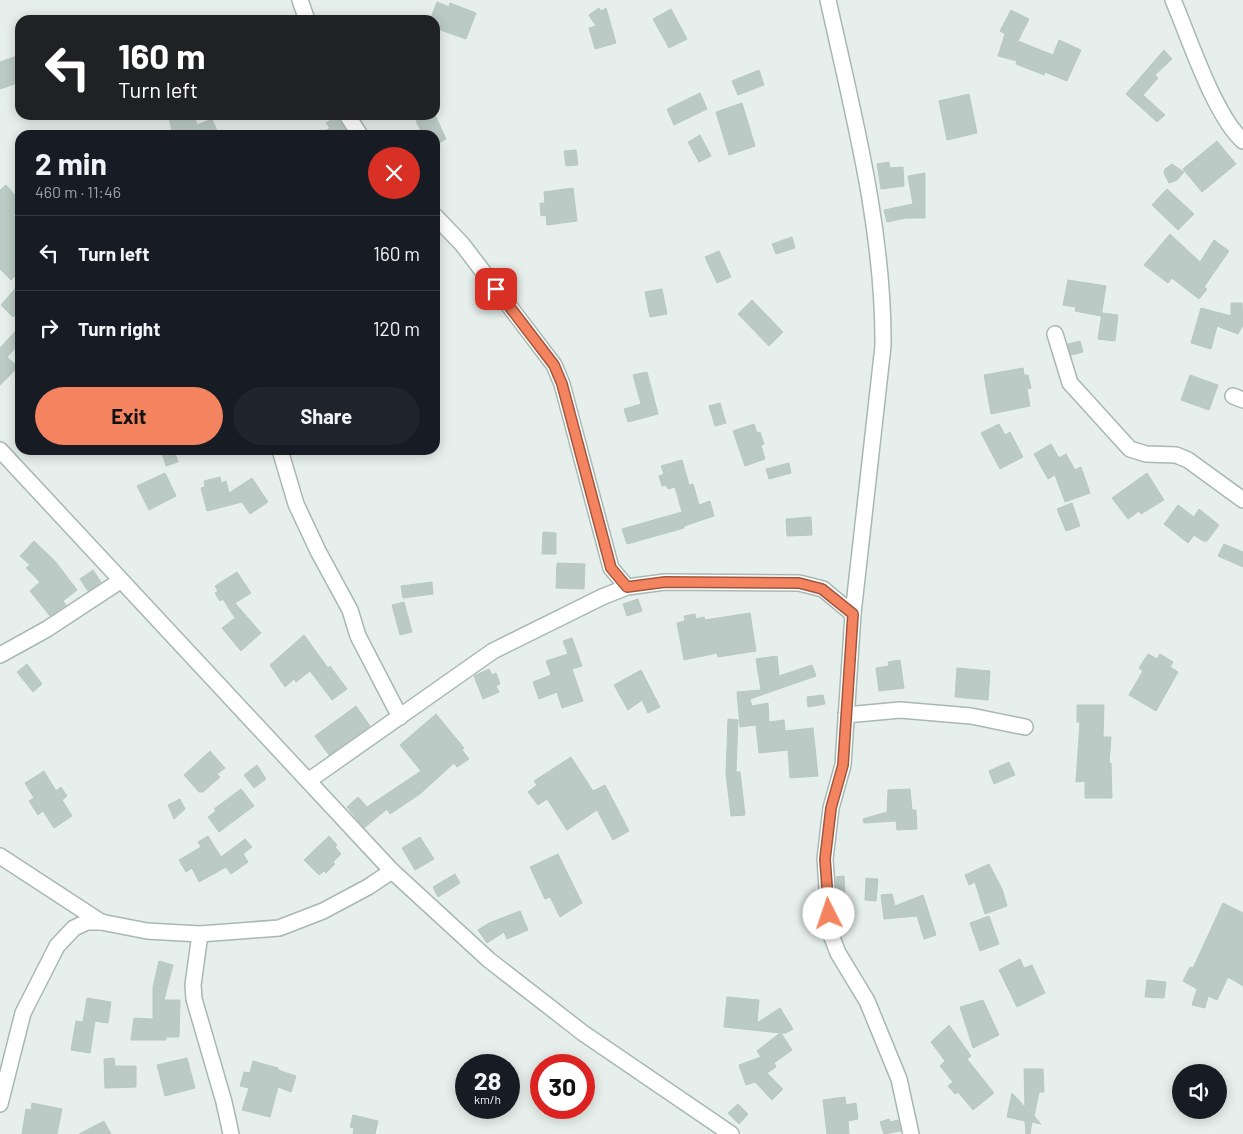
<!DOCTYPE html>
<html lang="en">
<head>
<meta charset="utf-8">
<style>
  body { margin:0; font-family:Barlow,sans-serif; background:#20242c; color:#f1f3f6; height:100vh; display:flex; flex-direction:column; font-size:19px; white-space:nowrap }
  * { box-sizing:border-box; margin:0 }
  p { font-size:16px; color:#9ea1a6 }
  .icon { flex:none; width:28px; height:28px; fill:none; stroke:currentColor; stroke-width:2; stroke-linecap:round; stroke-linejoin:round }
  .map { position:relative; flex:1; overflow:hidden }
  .drawer { position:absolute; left:15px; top:130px; width:425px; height:325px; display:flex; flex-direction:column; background:#171b24; border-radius:15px; box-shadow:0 2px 12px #0003 }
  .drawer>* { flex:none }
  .guide { position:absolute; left:15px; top:15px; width:425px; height:105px; border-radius:15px; box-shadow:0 2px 12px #0003; background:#202124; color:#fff; overflow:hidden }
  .fabs { position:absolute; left:1172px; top:1064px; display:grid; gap:10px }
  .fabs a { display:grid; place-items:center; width:55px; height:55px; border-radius:50%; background:#171b24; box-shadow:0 2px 12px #0003; font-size:25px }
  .speed { position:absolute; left:455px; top:1054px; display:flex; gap:10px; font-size:25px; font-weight:700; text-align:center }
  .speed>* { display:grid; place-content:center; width:65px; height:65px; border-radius:50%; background:#171b24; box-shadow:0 2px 12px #0003; line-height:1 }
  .speed small { font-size:12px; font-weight:400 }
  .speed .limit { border:8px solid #d22; background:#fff; color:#111 }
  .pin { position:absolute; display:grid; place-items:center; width:42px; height:42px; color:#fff; margin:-21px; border-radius:10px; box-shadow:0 2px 8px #0006 }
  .me { position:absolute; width:55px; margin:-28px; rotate:356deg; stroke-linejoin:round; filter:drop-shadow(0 0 4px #0008) }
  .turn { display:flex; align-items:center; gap:18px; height:105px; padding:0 20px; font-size:22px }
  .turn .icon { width:65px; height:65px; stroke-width:2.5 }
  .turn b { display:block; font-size:35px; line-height:42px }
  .round { display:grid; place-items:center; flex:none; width:52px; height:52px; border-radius:26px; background:#20242c }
  .overview { display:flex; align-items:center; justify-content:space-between; height:85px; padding:0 20px }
  h1 { font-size:30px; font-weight:700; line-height:38px }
  .button { display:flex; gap:10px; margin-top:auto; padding:10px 20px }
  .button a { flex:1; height:58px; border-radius:30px; background:#f4845f; color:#111; font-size:20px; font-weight:700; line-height:58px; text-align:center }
  .button a+a { background:#20242c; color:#f1f3f6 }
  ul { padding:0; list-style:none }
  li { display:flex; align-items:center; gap:15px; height:75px; padding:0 20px; border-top:1px solid #363941 }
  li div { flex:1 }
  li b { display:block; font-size:19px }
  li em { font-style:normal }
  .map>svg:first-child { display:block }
</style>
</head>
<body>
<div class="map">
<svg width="1243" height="1134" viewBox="0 0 1243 1134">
  <rect width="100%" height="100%" fill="#e6efeb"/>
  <g fill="#bbcac4" stroke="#b8c9c2">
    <polygon points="437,2 449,7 450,3 476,13 466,39 435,28 435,20 430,20"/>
    <polygon points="599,8 601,11 606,8 616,43 595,49 589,28 596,26 589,15"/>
    <polygon points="671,9 687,39 669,48 653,19"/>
    <polygon points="1011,10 1029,19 1018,41 1053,55 1059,40 1081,50 1067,81 1045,72 1044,75 1016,64 1017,61 998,56 1005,34 1000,31"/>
    <polygon points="1164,50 1172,59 1155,75 1158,78 1143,95 1165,115 1157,122 1126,94"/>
    <polygon points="20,55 20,82 0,89 0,62"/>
    <polygon points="759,70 764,85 738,95 732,81"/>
    <polygon points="700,93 707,109 674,125 667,109"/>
    <polygon points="969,94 977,133 947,140 939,101"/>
    <polygon points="742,103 755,146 729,155 716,112"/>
    <polygon points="177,115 194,115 197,125 212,119 217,131 208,135 173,135 169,118"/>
    <polygon points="428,115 435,115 446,139 435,145 435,135 423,135 416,121"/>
    <polygon points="337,116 349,135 319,135 330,128 326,123"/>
    <polygon points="700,135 711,156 699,162 688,142"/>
    <polygon points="1217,141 1236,164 1202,192 1183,169"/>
    <polygon points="576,150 578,165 566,166 564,151"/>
    <polygon points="889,162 890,168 903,167 904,186 881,189 877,164"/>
    <polygon points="1172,164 1184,172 1177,180 1169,183 1164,173 1165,169"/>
    <polygon points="925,173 925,218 906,218 887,222 884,210 913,204 908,176"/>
    <polygon points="6,185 20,201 20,271 11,280 0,269 0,190"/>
    <polygon points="573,188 577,221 547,225 546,215 541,216 540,203 545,203 544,192"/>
    <polygon points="1167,189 1194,214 1178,230 1152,205"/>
    <polygon points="1170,234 1200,262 1214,240 1229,251 1204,287 1207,289 1199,299 1172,278 1168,283 1144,265"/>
    <polygon points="792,237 795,248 776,254 772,244"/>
    <polygon points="719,251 731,277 717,283 705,257"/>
    <polygon points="1068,280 1106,286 1101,316 1075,311 1076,307 1063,305"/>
    <polygon points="20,283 20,310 13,317 1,305"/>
    <polygon points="662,289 667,314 650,317 645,292"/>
    <polygon points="752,300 783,332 769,346 738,314"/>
    <polygon points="1231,303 1242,303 1243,325 1238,334 1217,326 1211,349 1191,343 1201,308 1231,316"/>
    <polygon points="1102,313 1118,315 1115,341 1098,339"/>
    <polygon points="20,326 20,343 7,357 18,367 0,385 0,348"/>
    <polygon points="1080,341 1083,352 1071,355 1068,344"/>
    <polygon points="1023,368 1024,375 1028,375 1031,388 1027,389 1030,406 991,414 984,375"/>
    <polygon points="647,372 658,414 628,422 624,409 641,404 633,375"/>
    <polygon points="1190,375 1218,385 1209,410 1181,400"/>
    <polygon points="720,403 726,423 715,426 709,406"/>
    <polygon points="754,424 757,433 760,432 764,444 761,445 765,459 745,466 733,431"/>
    <polygon points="999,424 1005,435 1010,432 1023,457 1000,469 981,433"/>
    <polygon points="1051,444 1059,458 1066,454 1075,470 1081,467 1090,493 1065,502 1055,475 1048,479 1034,454"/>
    <polygon points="161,450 174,450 178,462 166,466"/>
    <polygon points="682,460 689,485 693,484 699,505 710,501 714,516 684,526 684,528 627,544 622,529 682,512 675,487 668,489 666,485 662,486 659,476 664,474 661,466"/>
    <polygon points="789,463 791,473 769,479 766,469"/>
    <polygon points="165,473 176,496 149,510 137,486"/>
    <polygon points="1147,473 1164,500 1141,514 1139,511 1128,519 1112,498"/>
    <polygon points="220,477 221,483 226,481 229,493 252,478 268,502 250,514 242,502 207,511 201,488 205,487 204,481"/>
    <polygon points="1072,503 1080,526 1066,531 1057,509"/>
    <polygon points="1178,505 1194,517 1199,509 1219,525 1207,541 1203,541 1194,535 1188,543 1164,524"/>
    <polygon points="811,517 812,535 787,536 786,519"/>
    <polygon points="543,532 556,533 556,554 542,554"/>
    <polygon points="34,541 55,561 77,590 63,601 66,605 50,616 30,591 40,582 26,568 30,565 20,556"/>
    <polygon points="1224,544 1243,552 1243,567 1218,556"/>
    <polygon points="557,563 585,564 584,589 556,588"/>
    <polygon points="93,570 101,582 88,591 80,579"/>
    <polygon points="237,572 251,593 235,603 261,633 241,651 222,628 235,618 223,599 220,601 215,593 218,591 215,586"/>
    <polygon points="432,582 433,594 403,598 401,586"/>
    <polygon points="638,599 642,611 627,616 623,604"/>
    <polygon points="404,602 412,632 400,635 392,605"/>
    <polygon points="750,613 756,651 718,657 717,653 684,660 677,623 685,621 684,616 695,614 696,619 704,617 705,620"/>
    <polygon points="304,635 328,668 330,666 347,689 332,700 310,671 296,682 294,679 285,687 270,665"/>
    <polygon points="572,638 582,666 572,669 583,701 562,708 557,692 539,699 533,682 551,675 546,661 568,654 563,641"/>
    <polygon points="1148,654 1157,659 1160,654 1173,662 1170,667 1178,672 1156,711 1129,695 1143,671 1139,668"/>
    <polygon points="777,656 779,676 812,665 816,676 750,699 752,706 768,703 769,722 784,720 785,731 813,728 818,776 790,778 788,750 759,753 756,725 740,727 737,692 761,690 756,659"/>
    <polygon points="900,660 904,688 879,691 876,668 889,666 888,662"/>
    <polygon points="27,664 42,684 33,692 17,672"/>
    <polygon points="957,668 990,671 988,700 955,697"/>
    <polygon points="489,669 492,675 496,673 500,684 496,686 499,692 483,699 474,676"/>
    <polygon points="641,670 660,707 648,713 642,700 628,710 614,685"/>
    <polygon points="823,695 825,704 808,707 807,697"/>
    <polygon points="1077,705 1104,705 1103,737 1111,737 1109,763 1111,763 1112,798 1085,798 1085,781 1076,782 1080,722 1077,722"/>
    <polygon points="356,706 370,726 329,755 315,736"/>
    <polygon points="436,714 464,748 462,750 469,759 457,767 454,763 420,794 390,814 387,809 364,828 347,807 358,797 367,807 421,771 400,745"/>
    <polygon points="728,719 738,720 736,772 740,772 745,815 731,816 726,774"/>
    <polygon points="210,751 225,768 217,774 220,777 203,792 199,792 184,775"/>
    <polygon points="571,757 593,791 605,785 629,831 613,840 597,810 567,830 547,799 538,805 528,792 537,785 534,781"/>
    <polygon points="1009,762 1015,775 994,784 989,771"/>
    <polygon points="257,765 266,779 254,788 244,775"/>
    <polygon points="44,771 56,791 61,787 67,796 62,800 72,816 54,828 43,811 38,815 29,801 34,798 25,783"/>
    <polygon points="241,789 254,806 219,832 208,817 216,811 214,809"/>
    <polygon points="910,789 912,810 916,810 917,829 897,830 896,821 864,823 863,819 887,812 888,790"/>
    <polygon points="180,799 185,809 174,819 168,805"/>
    <polygon points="208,836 221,857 245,839 252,847 243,854 248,862 231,874 226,867 199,882 192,868 186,872 179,860 201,847 198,842"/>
    <polygon points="329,836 337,845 335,847 341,854 333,862 335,864 326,873 324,871 319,875 304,860"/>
    <polygon points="420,837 434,859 415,870 402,848"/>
    <polygon points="558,854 582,903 560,917 550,897 545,899 530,867"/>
    <polygon points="989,864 1002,889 1007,906 985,914 975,882 969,885 965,875"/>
    <polygon points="455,874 460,883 438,897 433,887"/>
    <polygon points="844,876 846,913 838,914 836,877"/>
    <polygon points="866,878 878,879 876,901 865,900"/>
    <polygon points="892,894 895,906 923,895 936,935 924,939 917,916 884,919 881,895"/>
    <polygon points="1223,903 1243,913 1243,986 1228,977 1217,1000 1208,996 1205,1008 1192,1005 1197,989 1183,981 1190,967 1193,968"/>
    <polygon points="520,911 528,930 507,939 504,932 487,943 478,930 489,923"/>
    <polygon points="989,916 999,944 980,951 970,923"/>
    <polygon points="1020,959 1024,968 1032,965 1045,993 1017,1007 999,970"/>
    <polygon points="159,961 173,965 164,1000 180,1000 179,1037 166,1037 166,1040 131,1040 134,1018 153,1019 153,987"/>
    <polygon points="1147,980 1166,982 1164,998 1145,997"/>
    <polygon points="727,997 759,1000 757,1023 780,1008 793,1029 786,1033 781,1033 792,1050 774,1063 776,1067 767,1073 783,1089 772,1100 755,1082 746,1085 739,1065 761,1057 757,1051 780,1033 724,1027"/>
    <polygon points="87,998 111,1002 108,1023 95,1021 90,1053 71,1050 76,1021 83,1022"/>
    <polygon points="983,1000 999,1035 973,1048 960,1007"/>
    <polygon points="949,1025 971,1056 967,1059 994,1093 973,1110 958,1092 955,1094 948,1086 953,1082 940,1066 945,1061 931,1042"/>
    <polygon points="114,1058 115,1066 136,1066 136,1087 105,1088 104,1059"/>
    <polygon points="187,1058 195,1088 165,1096 157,1065"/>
    <polygon points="253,1061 278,1068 278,1070 296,1076 291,1092 278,1087 270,1117 242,1110 249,1088 240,1086 244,1072 250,1073"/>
    <polygon points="1024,1069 1043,1069 1044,1092 1039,1092 1034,1116 1041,1124 1032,1122 1030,1134 1026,1134 1025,1121 1007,1117 1012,1093 1025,1107"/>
    <polygon points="845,1097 846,1105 856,1103 858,1119 848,1121 849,1134 827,1134 823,1100"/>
    <polygon points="32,1103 62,1109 57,1134 22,1134 26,1109 31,1110"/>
    <polygon points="738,1104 748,1114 739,1124 728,1113"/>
    <polygon points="353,1115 378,1121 375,1134 353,1134 354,1128 350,1127"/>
    <polygon points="889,1119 890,1122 898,1120 901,1131 884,1134 880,1122"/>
    <polygon points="104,1121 111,1134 79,1134"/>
  </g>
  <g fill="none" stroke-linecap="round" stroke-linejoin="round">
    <g stroke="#a8b8b2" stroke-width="18">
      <g id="minor">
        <polyline points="300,0 307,20"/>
        <path d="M828,0C853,113 884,230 883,346L853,614L843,765L831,808L825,859L830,932L838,953L867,1001L899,1079L911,1134"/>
        <path d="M1173,0C1189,37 1214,115 1243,141"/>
        <polyline points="347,115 360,135"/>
        <polyline points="435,216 462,244 554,365 562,384 611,568 627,587"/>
        <polyline points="1055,334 1070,383 1130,449 1146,454 1176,455 1188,460 1243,500"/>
        <polyline points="1233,396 1243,400"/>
        <polyline points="0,450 392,871 489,960 583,1033 731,1134"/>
        <polyline points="280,450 296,504 318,551 350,610 358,636 400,717"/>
        <polyline points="0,655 47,629 120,581"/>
        <polyline points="846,715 900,710 971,716 1025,727"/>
        <polyline points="308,781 493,651 602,597 627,587 665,582 799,583 823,589 853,614"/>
        <polyline points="0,856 101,922"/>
        <polyline points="200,934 193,985 194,999 224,1102 231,1134"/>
        <polyline points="0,1104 23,1013 57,946 74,928 87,922 101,922 147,931 200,934 279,928 323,911 368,887 392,871"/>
      </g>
    </g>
    <use href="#minor" stroke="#fff" stroke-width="15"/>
  </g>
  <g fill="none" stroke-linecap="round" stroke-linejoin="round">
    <g stroke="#9f563e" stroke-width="12">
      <polyline id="route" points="496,289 554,365 562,384 611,568 627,587 665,582 799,583 822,589 853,614 843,765 831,808 825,859 829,914"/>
    </g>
    <use href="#route" stroke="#f4845f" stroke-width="9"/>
  </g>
</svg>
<div class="fabs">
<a><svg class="icon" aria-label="sound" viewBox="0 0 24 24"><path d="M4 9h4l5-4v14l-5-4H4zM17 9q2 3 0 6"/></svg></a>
</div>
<div class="speed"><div>28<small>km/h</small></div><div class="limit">30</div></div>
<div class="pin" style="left:496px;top:289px;background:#d93025"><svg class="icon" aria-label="arrive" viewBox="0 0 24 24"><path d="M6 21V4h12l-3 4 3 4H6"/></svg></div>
<svg class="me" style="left:829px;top:914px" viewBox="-20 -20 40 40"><circle r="19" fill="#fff"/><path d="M0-13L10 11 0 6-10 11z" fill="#f4845f"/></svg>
<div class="guide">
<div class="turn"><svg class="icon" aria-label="left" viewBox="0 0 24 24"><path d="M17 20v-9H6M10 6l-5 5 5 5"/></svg><div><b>160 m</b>Turn left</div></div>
</div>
<section class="drawer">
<div class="overview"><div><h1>2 min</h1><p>460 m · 11:46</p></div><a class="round" style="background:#d93025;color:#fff"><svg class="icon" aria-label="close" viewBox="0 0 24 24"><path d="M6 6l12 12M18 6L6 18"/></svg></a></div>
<ul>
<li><svg class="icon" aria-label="left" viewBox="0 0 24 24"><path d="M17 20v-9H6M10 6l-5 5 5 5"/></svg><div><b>Turn left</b></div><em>160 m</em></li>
<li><svg class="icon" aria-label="right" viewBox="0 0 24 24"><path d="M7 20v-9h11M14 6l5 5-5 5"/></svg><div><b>Turn right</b></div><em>120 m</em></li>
</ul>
<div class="button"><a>Exit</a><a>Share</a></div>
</section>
</div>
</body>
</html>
